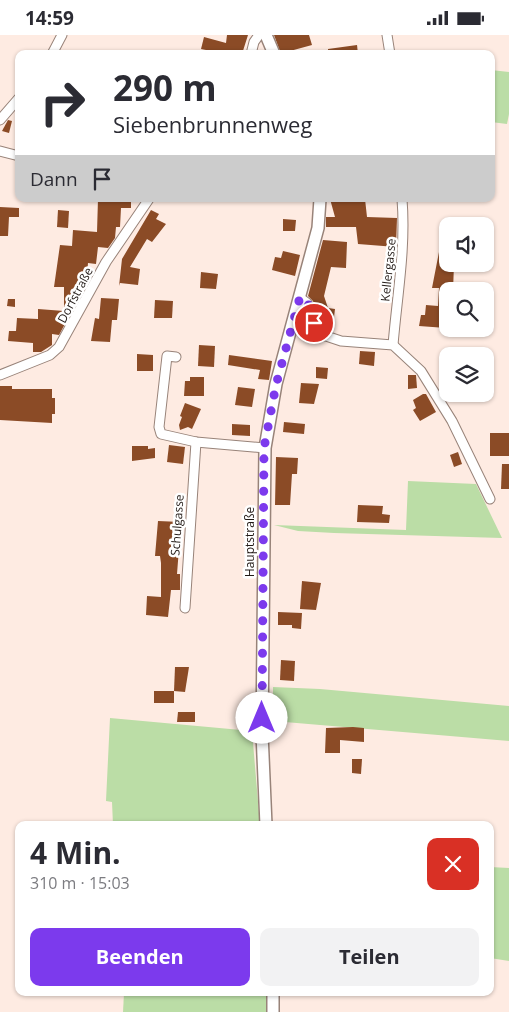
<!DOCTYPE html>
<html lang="de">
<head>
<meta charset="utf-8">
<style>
  body { margin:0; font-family:"Open Sans",sans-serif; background:#f2f2f3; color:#2b2b33; height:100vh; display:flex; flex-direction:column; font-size:19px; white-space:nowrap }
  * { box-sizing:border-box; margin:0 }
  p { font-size:16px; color:#7c7c81 }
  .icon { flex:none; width:28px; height:28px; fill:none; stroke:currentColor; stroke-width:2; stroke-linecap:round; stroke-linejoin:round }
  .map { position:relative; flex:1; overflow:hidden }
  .sheet { position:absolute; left:15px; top:786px; width:479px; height:175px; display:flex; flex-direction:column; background:#fff; border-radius:10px; box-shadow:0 1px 4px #0004 }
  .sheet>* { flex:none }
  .guide { position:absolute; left:15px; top:15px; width:480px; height:152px; border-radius:10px; box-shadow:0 1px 4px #0004; background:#fff; color:#2b2b33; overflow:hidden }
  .fabs { position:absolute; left:439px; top:182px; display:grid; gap:10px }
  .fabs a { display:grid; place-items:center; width:55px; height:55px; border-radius:10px; background:#fff; box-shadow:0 1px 4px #0004; font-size:25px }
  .pin { position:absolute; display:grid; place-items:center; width:42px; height:42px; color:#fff; margin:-21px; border:2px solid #fff; border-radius:50%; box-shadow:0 1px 5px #0007 }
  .me { position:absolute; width:55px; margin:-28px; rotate:0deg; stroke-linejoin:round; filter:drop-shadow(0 0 4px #0008) }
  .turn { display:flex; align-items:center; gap:18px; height:105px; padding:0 15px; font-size:22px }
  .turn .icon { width:65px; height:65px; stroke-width:2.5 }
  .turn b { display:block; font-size:35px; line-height:42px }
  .then { display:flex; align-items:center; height:48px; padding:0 15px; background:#0003; gap:10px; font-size:19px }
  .round { display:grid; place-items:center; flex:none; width:52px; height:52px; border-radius:10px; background:#f2f2f3 }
  .overview { display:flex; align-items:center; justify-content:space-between; height:85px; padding:0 15px }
  h1 { font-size:30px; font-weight:700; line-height:38px }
  .button { display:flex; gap:10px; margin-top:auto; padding:10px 15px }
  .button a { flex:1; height:58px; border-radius:10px; background:#7c3aed; color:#fff; font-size:20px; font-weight:700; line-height:58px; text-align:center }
  .button a+a { background:#f2f2f3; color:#2b2b33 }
  .status { display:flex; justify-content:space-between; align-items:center; height:35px; padding:0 25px; background:#fff; direction:ltr }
  .status svg { height:14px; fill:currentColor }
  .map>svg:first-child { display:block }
</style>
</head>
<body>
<div class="status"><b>14:59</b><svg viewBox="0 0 49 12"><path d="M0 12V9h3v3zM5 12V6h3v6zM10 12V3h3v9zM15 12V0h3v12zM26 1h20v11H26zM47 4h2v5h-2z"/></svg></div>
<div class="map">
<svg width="509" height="977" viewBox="0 0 509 977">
  <rect width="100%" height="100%" fill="#feebe2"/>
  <g fill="#bbdda6">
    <polygon points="491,35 509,37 509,79 507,89 491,87"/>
    <polygon points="408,446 476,449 502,503 334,498 298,496 274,490 406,495"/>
    <polygon points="273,652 320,654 509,671 509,706 273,686"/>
    <polygon points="110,683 252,696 260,790 113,790 112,767 106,766"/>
    <polygon points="490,832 509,833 509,926 490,923"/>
    <polygon points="124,958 267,958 267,977 123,977"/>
  </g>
  <g fill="#8b4b26">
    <polygon points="227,0 248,0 242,19 210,19 211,16 201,14 204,2 226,8"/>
    <polygon points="274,0 309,0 312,10 290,16 292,19 281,19"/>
    <polygon points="357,10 358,19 328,19 328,14"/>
    <polygon points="8,85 12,86 9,98 2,96"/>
    <polygon points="98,164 131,164 131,173 121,173 120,192 116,192 115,203 108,213 98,212 96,229 88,228 86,251 81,259 79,259 78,265 59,300 52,299 52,310 41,317 33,317 33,308 8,306 9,296 16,296 17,283 38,284 38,274 64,276 64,252 54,252 60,210 72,211 73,195 97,197"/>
    <polygon points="330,164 365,164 367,182 397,183 396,212 358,209 356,192 326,192 326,182 335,182"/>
    <polygon points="0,172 19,173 19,182 9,182 8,201 0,201"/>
    <polygon points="58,175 69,176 68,193 57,192"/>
    <polygon points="151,175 159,179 156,184 166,189 152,207 147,204 130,232 140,234 138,250 120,248 119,251 122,224"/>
    <polygon points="283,184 296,185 295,196 283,196"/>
    <polygon points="323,205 347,207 346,233 331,232 324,261 328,273 335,274 333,290 322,289 313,266 308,261"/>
    <polygon points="283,216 300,220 295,241 272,235 275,222 281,223"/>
    <polygon points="439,217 448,218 448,229 454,229 453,256 448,256 446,293 419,291 421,280 425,280 426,270 438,271 439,253 432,253"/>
    <polygon points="201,237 218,239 216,254 200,253"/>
    <polygon points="101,263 119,264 117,285 112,285 110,307 91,306 95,283 99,284"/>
    <polygon points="8,264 15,264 15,272 7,271"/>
    <polygon points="155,265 173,266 172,283 154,283"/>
    <polygon points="199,310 215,311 214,332 198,331"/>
    <polygon points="360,316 375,317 374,331 359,329"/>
    <polygon points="137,319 153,320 153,336 137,336"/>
    <polygon points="229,320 272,326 269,345 258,344 260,335 228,330"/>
    <polygon points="316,332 328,333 327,344 316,343"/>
    <polygon points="408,340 416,340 417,353 408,354"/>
    <polygon points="190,342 204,342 204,361 184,361 185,346 190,346"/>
    <polygon points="301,348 319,349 314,369 299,368"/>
    <polygon points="0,351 12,351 12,354 52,354 52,363 55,363 55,379 52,379 52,388 0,385"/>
    <polygon points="238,352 255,354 252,372 235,370"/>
    <polygon points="423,359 426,359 436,377 420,386 413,375 416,373 413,365"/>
    <polygon points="185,368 201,374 192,394 188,392 180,395 179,390 182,382 180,381"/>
    <polygon points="284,387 305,389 304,399 283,397"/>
    <polygon points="232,389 250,390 250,401 232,400"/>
    <rect x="490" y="398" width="19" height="23"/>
    <polygon points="169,410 185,412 183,429 167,427"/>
    <polygon points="132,411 148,411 148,414 155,413 155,423 132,426"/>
    <polygon points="458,417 462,429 454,432 450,420"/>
    <polygon points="276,422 298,423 297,439 292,439 290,470 275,470"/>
    <polygon points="502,429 509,429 509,454 501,454"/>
    <polygon points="358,470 383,471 382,479 390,480 389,488 357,487"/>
    <polygon points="158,486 181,487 177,539 180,539 180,555 171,555 168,582 146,580 147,561 161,562 161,528 160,521 155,521"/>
    <polygon points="302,546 321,548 316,575 300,574"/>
    <polygon points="278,577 302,578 301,594 292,593 292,590 278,590"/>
    <polygon points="281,625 295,626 294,646 280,645"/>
    <polygon points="175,632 189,632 185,657 174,656"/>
    <rect x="154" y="656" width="20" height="12"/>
    <polygon points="178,677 195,677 195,687 177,687"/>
    <polygon points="353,692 364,693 364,707 340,705 340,718 325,718 326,693"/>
    <polygon points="352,724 362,724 361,739 352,738"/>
  </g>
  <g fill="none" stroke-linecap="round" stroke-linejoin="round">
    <g stroke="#988379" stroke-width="11">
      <g id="minor">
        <polyline points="387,0 390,19"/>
        <polyline points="52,19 62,0"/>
        <polyline points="251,19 254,7 259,0"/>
        <polyline points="0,85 19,63"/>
        <polyline points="0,116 19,121"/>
        <polyline points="300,263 307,268 314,288 318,295 326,301 341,306 393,310 421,336 452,386 490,464"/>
        <path d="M393,310C397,261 406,213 402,164"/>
        <polyline points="176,322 167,321 159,392 161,399 196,407 265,413"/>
        <polyline points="0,340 50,320 59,312 106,227 149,164"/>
        <polyline points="185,573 196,407"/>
      </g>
    </g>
    <g stroke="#988379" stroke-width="14">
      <g id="tertiary">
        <polyline points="266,0 274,19"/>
        <polyline points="266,790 262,698 265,413 276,349 318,193 320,164"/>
        <polyline points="273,977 273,958"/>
      </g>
    </g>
    <use href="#minor" stroke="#fff" stroke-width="9"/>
    <use href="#tertiary" stroke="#fff" stroke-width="11"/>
  </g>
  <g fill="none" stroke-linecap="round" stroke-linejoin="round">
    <polyline stroke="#7c3aed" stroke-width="9" stroke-dasharray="0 16.2" points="262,683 264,413 276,350 300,262 308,268 314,288"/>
  </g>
  <g text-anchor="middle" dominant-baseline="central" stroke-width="5" stroke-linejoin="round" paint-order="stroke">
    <g font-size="12" fill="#211915" stroke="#fff">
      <text transform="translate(388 235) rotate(-84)">Kellergasse</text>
      <text transform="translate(75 260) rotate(-62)">Dorfstraße</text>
      <text transform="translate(177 490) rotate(-86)">Schulgasse</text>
      <text transform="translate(249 507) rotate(-90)">Hauptstraße</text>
    </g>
  </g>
</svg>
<div class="fabs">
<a><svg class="icon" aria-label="sound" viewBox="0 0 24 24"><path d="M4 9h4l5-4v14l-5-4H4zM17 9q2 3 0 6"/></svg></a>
<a><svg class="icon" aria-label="search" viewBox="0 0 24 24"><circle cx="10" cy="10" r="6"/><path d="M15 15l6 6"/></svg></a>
<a><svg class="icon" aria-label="layers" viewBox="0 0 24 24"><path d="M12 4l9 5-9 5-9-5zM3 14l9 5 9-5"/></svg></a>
</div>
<div class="pin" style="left:314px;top:288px;background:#d93025"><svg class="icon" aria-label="arrive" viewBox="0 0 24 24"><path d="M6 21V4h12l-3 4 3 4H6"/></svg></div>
<svg class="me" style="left:262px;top:683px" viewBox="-20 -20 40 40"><circle r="19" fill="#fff"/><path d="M0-13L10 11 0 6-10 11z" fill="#7c3aed"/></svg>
<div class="guide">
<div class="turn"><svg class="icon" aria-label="right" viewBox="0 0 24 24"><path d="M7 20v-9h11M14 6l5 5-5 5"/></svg><div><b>290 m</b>Siebenbrunnenweg</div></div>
<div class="then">Dann<svg class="icon" aria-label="arrive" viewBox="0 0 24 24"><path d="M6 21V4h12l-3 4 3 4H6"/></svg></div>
</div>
<section class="sheet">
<div class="overview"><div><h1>4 Min.</h1><p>310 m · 15:03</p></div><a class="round" style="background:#d93025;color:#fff"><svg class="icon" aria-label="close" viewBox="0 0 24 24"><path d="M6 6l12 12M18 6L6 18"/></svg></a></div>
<div class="button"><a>Beenden</a><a>Teilen</a></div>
</section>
</div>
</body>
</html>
